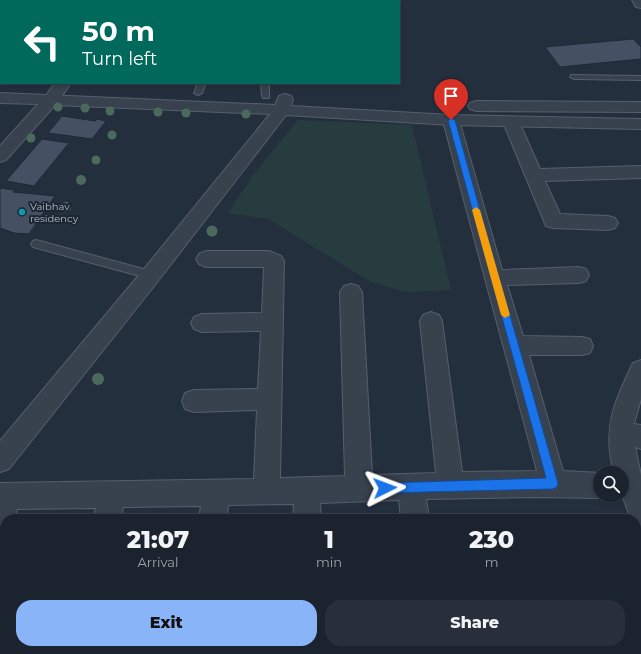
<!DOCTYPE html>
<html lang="en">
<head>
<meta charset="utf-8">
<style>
  body { margin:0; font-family:Montserrat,sans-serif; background:#282f3a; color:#f1f3f6; height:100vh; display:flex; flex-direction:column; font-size:15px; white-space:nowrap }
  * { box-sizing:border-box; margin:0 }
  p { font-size:13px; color:#a0a4aa }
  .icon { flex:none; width:22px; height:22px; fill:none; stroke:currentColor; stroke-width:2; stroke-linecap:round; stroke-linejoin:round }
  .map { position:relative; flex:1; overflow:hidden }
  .panel { position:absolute; left:0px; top:514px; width:641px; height:140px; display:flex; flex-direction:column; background:#1b232e; border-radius:16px 16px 0 0; box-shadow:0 2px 6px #0003,0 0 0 1px #39404a }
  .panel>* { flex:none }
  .hud { position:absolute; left:0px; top:0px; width:400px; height:84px; box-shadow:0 2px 6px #0003,0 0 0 1px #39404a; background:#00695c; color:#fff; overflow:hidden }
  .buttons { position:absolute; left:593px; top:466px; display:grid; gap:8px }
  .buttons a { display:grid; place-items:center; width:36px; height:36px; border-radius:50%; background:#1b232e; box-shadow:0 2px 6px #0003,0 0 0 1px #39404a; font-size:20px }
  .pin { position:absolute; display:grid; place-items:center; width:34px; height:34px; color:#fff; margin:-41px -17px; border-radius:50% 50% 50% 0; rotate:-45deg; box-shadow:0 0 4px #0007 }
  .pin .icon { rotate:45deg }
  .me { position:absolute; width:44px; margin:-22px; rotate:87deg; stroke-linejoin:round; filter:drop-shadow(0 0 3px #0008) }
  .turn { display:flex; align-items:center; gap:14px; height:84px; padding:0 16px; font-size:18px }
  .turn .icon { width:52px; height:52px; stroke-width:2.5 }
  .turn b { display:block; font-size:28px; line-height:34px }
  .eta { display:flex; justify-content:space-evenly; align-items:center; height:68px; text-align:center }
  .eta b { font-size:24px; font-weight:800; line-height:28px }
  .action { display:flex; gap:8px; margin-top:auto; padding:8px 16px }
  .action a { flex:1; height:46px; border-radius:16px; background:#8ab4f8; color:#111; font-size:16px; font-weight:800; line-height:46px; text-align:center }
  .action a+a { background:#282f3a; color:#f1f3f6 }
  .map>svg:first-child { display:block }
</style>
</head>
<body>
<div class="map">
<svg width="641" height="654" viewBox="0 0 641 654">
  <rect width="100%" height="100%" fill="#242f3e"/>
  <polygon fill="#263c3f" points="298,120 412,125 451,290 405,292 371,282 268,219 228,213 253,175"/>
  <g fill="#455162" stroke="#1f2835">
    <polygon points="633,39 641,47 641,59 560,67 545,47"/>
    <polygon points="62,116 95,121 97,119 106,121 92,139 48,133"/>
    <polygon points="42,139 69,143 34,186 6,181"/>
    <polygon points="0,188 14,190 13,192 55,196 29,234 14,233 0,228"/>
  </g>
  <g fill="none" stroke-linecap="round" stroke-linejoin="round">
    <g stroke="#565f6c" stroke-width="2">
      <g id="service">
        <polygon points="571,75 641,76 641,80 574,79 570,77"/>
        <polygon points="198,83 206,83 202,93 198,95 194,93"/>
        <polygon points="261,83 269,83 269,98 263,98 262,96"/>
        <polygon points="36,240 151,271 155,272 156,275 155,278 151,279 33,247 31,244 33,241"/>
      </g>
    </g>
    <g stroke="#565f6c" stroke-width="2">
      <g id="minor">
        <polygon points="55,83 67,83 69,86 56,104 50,106 44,104 42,101"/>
        <path d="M451,115L457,117L459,120L502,270L579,267L586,269L589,275L586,281L579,283L507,285L523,336L582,337L590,339L593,346L590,353L582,355H529L563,471L602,473H600V495H607L600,498L532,497L426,499L429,519H401L399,500L320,503L321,519H293L294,504L228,505L227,519H199L201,506L123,507L121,519H93L96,508L17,509L14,519H5V531L0,533V483L254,479L257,410L194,412L185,409L182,401L185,393L194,390L258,389L261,331L202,332L194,329L191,323L194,317L202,314L262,313L264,267H206L199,264L196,259L199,254L206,251H269L281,256L284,261L280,478L345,476L340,292L344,286L351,284L358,286L362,292L372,475L436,473L420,321L423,315L431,312L439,315L442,321L462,472L537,471C506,354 473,237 443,120L445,117Z"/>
        <polygon points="511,117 517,118 519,122 540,169 641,166 641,178 545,181 560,214 608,216 615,218 618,223 615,228 608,230 553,228 546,226 503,122 505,118"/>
        <polygon points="64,649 94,649 94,654 62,654"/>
        <polygon points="181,649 211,649 212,654 180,654"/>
        <polygon points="293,649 323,649 324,654 292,654"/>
        <polygon points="414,649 444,649 445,654 413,654"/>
      </g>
    </g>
    <g stroke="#565f6c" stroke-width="2">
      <g id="tertiary">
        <polygon points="632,0 641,0 641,8 636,7"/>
        <polygon points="0,93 275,105 279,96 285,94 291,96 293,99 291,106 451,115 641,119 641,129 451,125 286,115 158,281 9,469 0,472 0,441 144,269 270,114 55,105 6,160 0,162 0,146 38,104 0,103"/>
        <polygon points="476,101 641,102 641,112 476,111 470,109 468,106 470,103"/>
        <path d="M641,360V399L634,424L641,425V449L635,447L641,475V524L636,521V519H631L622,495V473H614C602,428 614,403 633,363Z"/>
      </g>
    </g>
    <use href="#service" fill="#38414e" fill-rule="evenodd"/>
    <use href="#minor" fill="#38414e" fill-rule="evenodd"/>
    <use href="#tertiary" fill="#38414e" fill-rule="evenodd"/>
  </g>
  <g fill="#4b6a5d">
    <circle cx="58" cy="107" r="4.5"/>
    <circle cx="85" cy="108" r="4.5"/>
    <circle cx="110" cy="111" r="4.5"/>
    <circle cx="158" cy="112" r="4.5"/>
    <circle cx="186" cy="113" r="4.5"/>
    <circle cx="246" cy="114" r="4.5"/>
    <circle cx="112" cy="135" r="4.5"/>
    <circle cx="31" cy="138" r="4.5"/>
    <circle cx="96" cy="160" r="4.5"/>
    <circle cx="81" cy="180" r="5"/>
    <circle cx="66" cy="207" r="5"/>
    <circle cx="212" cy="231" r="5.5"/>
    <circle cx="98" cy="379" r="6"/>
  </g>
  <path fill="#1a73e8" stroke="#114b97" d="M451,118L455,120C488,242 524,362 558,483L557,487L553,489L385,493L381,492L379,488L381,484L385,483L546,478C514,359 480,240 448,120Z"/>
  <polygon fill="#f59e0b" points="476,207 480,210 510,315 505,318 501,315 472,210"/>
  <circle fill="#0f9aa8" stroke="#1d2633" stroke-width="1.5" cx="22" cy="212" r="4"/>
  <g text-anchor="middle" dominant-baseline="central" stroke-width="4" stroke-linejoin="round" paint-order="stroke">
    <g font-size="10" fill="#b4bcc9" stroke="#1d2633" text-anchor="start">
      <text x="30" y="206">Vaibhav<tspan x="30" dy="12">residency</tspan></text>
    </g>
  </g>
</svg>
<div class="buttons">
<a><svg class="icon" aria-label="search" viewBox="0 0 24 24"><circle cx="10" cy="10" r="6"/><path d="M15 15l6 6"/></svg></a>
</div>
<div class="pin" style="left:451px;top:120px;background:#d93025"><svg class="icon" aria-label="arrive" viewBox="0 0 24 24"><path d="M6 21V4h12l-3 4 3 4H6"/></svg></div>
<svg class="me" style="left:385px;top:488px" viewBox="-20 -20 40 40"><path d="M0-17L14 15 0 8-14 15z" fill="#1a73e8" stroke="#fff" stroke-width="4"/></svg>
<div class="hud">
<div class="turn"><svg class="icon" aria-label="left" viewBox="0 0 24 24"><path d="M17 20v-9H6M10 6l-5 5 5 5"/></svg><div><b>50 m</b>Turn left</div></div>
</div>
<section class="panel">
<div class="eta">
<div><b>21:07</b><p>Arrival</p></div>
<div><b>1</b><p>min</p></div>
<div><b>230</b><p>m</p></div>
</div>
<div class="action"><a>Exit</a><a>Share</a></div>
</section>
</div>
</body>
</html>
